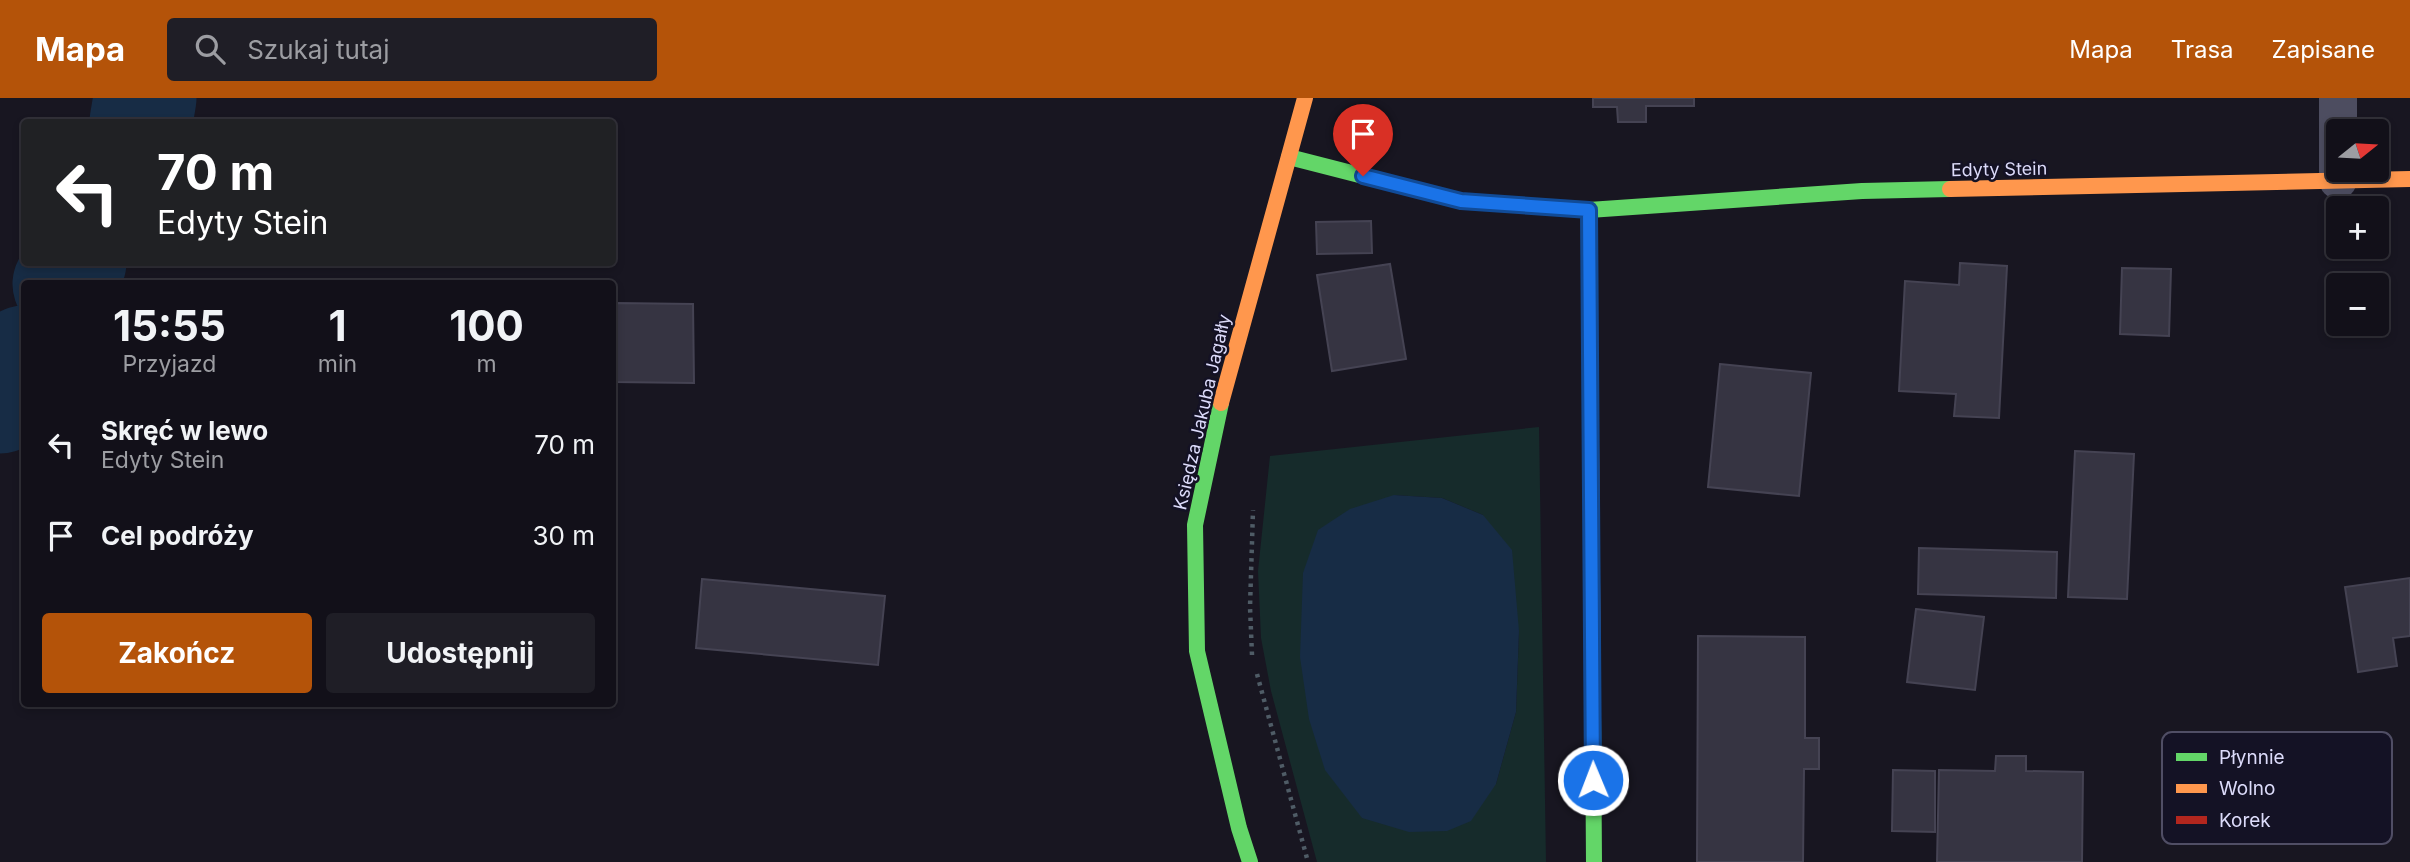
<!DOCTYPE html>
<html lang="pl">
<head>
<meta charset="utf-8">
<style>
  body { margin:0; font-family:Inter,sans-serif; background:#1f1e26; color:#f1f3f6; height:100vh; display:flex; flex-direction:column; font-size:26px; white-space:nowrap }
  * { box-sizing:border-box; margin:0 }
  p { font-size:23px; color:#9c9da2 }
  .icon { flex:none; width:38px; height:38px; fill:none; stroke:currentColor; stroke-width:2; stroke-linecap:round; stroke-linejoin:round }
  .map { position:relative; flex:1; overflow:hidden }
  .details { position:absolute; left:21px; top:182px; width:595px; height:427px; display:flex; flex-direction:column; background:#121019; border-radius:7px; box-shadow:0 4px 10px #0003,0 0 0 2px #313038 }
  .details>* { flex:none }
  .hud { position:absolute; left:21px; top:21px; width:595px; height:147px; border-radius:7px; box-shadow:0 4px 10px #0003,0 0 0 2px #313038; background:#202124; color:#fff; overflow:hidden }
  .needle { width:46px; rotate:72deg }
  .buttons { position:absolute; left:2326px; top:21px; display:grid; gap:14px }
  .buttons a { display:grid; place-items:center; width:63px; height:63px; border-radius:7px; background:#121019; box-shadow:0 4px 10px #0003,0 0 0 2px #313038; font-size:35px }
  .pin { position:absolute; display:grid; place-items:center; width:60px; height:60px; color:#fff; margin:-72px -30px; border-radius:50% 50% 50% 0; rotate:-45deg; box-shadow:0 0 7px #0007 }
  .pin .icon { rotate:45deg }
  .me { position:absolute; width:77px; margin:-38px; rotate:359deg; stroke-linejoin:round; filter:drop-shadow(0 0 5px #0008) }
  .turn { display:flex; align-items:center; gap:24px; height:147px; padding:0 21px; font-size:32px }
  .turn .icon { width:91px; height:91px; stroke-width:2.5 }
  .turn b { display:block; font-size:49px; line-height:60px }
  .eta { display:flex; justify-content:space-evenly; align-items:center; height:119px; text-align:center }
  .eta b { font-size:42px; font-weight:700; line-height:49px }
  .action { display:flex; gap:14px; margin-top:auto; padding:14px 21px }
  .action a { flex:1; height:80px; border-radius:7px; background:#b45309; color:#fff; font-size:28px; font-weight:700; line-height:80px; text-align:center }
  .action a+a { background:#1f1e26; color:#f1f3f6 }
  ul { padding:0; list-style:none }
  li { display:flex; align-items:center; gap:21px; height:91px; padding:0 21px }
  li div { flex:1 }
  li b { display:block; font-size:26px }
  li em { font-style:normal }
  header { display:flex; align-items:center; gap:42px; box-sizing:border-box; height:98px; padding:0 35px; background:#b45309; color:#fff }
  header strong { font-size:33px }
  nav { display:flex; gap:38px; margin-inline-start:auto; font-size:24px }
  .search { width:490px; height:63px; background:#1f1e26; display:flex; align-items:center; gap:18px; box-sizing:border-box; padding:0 24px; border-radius:7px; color:#9c9da2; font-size:26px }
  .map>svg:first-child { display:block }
</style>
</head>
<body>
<header>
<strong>Mapa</strong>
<div class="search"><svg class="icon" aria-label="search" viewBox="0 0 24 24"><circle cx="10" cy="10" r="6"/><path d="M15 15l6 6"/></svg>Szukaj tutaj</div>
<nav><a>Mapa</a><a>Trasa</a><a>Zapisane</a></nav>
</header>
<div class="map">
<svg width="2410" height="764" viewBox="0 0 2410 764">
  <rect width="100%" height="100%" fill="#181621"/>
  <path fill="#162b2b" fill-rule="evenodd" d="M1539,329L1546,764H1317L1271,593L1261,540L1258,473L1270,358ZM1394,397L1442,400L1483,417L1519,533L1516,614L1496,686Z"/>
  <polygon fill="#172c45" points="1394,397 1442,400 1483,417 1512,452 1519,533 1516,614 1496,686 1471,723 1447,733 1409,734 1362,720 1325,672 1309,621 1300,559 1303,475 1318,432 1350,411"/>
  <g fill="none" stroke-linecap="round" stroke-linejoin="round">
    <g stroke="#172c45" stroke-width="103">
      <polyline points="141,24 145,0"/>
      <polyline points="64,186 75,164"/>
      <polyline points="0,304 24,259"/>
    </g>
  </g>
  <g fill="#363442" stroke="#454353" stroke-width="2">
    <polygon points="1593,0 1694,0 1694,8 1646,8 1646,24 1618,24 1617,9 1593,9"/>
    <polygon points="1371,123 1372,155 1317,156 1316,124"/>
    <polygon points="1960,165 2007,168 1999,320 1954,318 1956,296 1899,293 1905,183 1959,187"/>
    <polygon points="1390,166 1406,261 1332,273 1317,177"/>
    <polygon points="2122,170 2171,171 2169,238 2120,236"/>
    <polygon points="616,205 693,206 694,285 615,284"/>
    <polygon points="1720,266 1811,275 1799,398 1708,389"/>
    <polygon points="2075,353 2134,356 2127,501 2068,499"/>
    <polygon points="1919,450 2057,454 2056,500 1918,496"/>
    <polygon points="2410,480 2410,538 2393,540 2397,568 2358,574 2345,489"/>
    <polygon points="702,481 885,498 878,567 696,550"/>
    <polygon points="1916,511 1984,519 1975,592 1907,584"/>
    <polygon points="1698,538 1805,539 1805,640 1819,640 1819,671 1804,671 1803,764 1697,764"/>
    <polygon points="1996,658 2026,658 2026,673 2083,674 2082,764 1937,764 1939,672 1995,673"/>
    <polygon points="1893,672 1935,673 1935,734 1892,733"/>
  </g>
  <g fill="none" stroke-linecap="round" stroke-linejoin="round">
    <g stroke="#4f5c66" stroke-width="4.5" stroke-dasharray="3.5 5" stroke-linecap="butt">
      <polyline points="1252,557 1250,509 1253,412"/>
      <polyline points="1257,576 1308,764"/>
    </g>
    <polyline stroke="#4d4d60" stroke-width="38" points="2338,0 2338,82"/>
    <g stroke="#63d668" stroke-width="16">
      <polyline points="1289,59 1461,103 1589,112 1862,93 1950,91"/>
      <polyline points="1221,305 1195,427 1197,553 1239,730 1250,764"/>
      <polyline points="1593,618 1594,764"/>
    </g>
    <g stroke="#ff974d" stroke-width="16">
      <polyline points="1950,91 2410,81"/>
      <polyline points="1221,305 1305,0"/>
      <polyline points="1591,345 1593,618"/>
    </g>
    <polyline stroke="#b3261e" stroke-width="16" points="1589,112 1591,345"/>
  </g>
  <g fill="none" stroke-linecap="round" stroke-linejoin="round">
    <g stroke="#114b97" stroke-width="18">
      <polyline id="route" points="1363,78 1461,103 1589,112 1593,682"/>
    </g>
    <use href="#route" stroke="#1a73e8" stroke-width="12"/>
  </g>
  <g text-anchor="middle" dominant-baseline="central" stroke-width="5" stroke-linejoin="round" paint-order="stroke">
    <g font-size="18" fill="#dcdbfa" stroke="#141225">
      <text transform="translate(1999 71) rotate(-1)">Edyty Stein</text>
      <text transform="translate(1202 314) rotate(-77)">Księdza Jakuba Jagałły</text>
    </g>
  </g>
  <rect x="2162" y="634" width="230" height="112" rx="10" fill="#141225" stroke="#504e65" stroke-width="2"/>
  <rect x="2176" y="655" width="31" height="8" fill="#63d668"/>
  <rect x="2176" y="686" width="31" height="9" fill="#ff974d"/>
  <rect x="2176" y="718" width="31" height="8" fill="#b3261e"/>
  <g font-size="19" fill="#dcdbfa">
    <text x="2219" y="666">Płynnie</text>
    <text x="2219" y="697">Wolno</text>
    <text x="2219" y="729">Korek</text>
  </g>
</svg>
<div class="buttons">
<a><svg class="needle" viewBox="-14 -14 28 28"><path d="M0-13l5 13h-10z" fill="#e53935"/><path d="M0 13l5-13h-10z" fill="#9c9da2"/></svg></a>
<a>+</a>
<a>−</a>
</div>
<div class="pin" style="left:1363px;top:78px;background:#d93025"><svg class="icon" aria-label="arrive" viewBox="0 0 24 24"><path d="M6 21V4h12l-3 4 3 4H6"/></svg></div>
<svg class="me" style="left:1593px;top:682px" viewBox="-20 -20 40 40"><circle r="17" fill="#1a73e8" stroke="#fff" stroke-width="3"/><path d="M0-11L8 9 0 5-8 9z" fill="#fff"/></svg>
<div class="hud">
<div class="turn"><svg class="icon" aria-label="left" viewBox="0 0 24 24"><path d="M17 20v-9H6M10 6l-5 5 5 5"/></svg><div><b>70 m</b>Edyty Stein</div></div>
</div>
<section class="details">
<div class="eta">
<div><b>15:55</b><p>Przyjazd</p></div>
<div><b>1</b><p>min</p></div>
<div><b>100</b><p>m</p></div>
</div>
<ul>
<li><svg class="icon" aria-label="left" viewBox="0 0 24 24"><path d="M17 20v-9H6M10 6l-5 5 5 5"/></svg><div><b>Skręć w lewo</b><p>Edyty Stein</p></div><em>70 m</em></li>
<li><svg class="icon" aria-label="arrive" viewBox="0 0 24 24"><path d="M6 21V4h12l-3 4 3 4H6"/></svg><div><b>Cel podróży</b></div><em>30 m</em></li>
</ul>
<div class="action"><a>Zakończ</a><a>Udostępnij</a></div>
</section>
</div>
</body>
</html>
